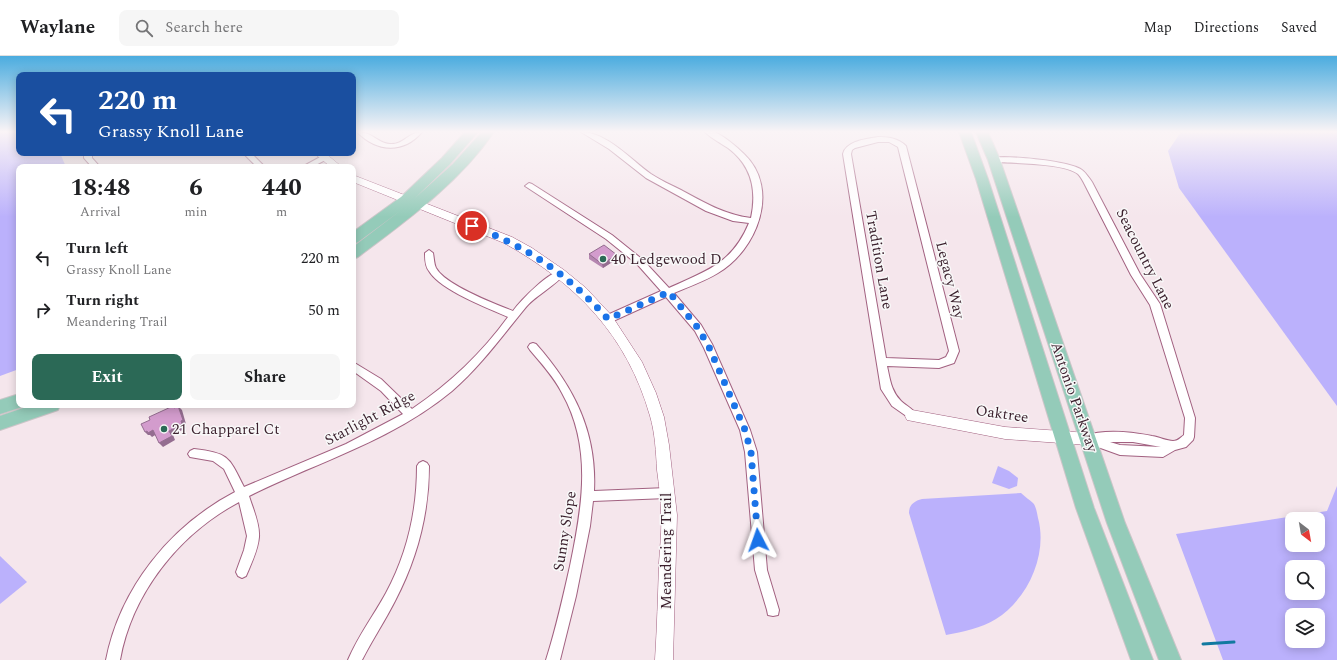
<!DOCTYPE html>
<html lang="en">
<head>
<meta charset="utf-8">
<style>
  body { margin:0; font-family:Spectral,serif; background:#f6f6f6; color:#202124; height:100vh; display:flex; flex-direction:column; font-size:15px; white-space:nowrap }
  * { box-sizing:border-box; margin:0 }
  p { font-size:13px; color:#757577 }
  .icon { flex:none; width:22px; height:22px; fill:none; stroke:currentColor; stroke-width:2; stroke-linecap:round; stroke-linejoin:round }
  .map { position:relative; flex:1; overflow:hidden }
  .panel { position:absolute; left:16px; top:108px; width:340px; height:244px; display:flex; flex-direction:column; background:#fff; border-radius:8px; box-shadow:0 2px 10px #0003 }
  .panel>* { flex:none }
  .hud { position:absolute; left:16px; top:16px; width:340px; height:84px; border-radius:8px; box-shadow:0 2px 10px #0003; background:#1a4fa0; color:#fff; overflow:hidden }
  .needle { width:26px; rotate:149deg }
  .fabs { position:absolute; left:1285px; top:456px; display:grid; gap:8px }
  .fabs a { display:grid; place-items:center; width:40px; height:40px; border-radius:8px; background:#fff; box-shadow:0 2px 10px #0003; font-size:20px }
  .pin { position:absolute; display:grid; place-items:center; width:34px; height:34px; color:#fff; margin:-17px; border:2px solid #fff; border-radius:50%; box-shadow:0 1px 4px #0007 }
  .me { position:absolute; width:44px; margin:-22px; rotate:356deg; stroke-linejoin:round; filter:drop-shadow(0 0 3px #0008) }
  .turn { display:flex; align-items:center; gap:14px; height:84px; padding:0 16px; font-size:18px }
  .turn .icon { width:52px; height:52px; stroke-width:2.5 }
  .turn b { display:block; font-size:28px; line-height:34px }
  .eta { display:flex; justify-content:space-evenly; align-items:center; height:68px; text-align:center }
  .eta b { font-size:24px; font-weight:700; line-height:28px }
  .action { display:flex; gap:8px; margin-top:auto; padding:8px 16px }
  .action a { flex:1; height:46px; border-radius:8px; background:#2b6956; color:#fff; font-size:16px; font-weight:700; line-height:46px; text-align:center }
  .action a+a { background:#f6f6f6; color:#202124 }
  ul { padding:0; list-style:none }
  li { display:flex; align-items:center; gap:12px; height:52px; padding:0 16px }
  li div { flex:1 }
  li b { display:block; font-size:15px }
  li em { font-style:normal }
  header { display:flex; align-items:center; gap:24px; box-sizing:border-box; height:56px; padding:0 20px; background:#fff; border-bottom:1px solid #e0e0e0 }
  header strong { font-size:19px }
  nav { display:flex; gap:22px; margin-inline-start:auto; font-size:14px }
  .search { width:280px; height:36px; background:#f6f6f6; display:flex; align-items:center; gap:10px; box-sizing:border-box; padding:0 14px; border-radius:8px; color:#757577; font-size:15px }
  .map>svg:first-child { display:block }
</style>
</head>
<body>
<header>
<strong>Waylane</strong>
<div class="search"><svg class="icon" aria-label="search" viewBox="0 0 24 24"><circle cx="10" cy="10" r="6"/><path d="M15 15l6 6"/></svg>Search here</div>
<nav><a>Map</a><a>Directions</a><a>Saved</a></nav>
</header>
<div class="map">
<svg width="1337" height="604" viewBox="0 0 1337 604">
  <rect width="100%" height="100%" fill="#f5e6ec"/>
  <g fill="#bbb1fc" fill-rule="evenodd">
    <polygon points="0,76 19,76 19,97 60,97 66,111 19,111 19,313 0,320"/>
    <polygon points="1181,76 1337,76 1337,350 1179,132 1168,95"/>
    <polygon points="998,410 1009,415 1018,422 1017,430 1009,433 992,427"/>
    <path d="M1337,430V604H1223L1176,478L1327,455ZM1292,463H1318V489H1292ZM1292,511H1318V537H1292ZM1292,559H1318V585H1292Z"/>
    <path d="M1021,437C1025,441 1030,444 1033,447C1036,450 1037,457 1038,462C1048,498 1028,543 996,563C981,572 963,576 946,579L909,457C909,449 914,445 922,443Z"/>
    <polygon points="0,500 27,526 0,548"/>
  </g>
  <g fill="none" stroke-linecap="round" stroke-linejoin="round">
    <polyline stroke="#1179a0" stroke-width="3" points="1203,588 1234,586"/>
    <g stroke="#a26180" stroke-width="2">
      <g id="minor">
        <path d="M357,76C373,76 377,87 390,88C404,89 408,76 422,76C403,98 377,96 357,76Z"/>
        <path d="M581,76C607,76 631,104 651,118C660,124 671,129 681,134C703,146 725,159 751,162C757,134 752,110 728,92C721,87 712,83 705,76C708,76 712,75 714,76C723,79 737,91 744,98C781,133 757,194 718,217C705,225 688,231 674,237L701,269L712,288L750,374L757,396L767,514L779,554L778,559L773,560L768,559L767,554L755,514L745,396L740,374L704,292L695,275L666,241L611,266H605L603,263L605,260L661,235L637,208L606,183L525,130L529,127L532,128L612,179L643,204L669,232C706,215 732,208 749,167L733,165L706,155L646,122L609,93Z"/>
        <path d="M878,81C888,81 898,82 906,90L959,295L954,307L939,312L887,310C890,323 891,335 901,345C906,350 914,353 917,360L916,363L912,364L892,350L881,333L843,98C846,85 866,83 878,81ZM878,86H889L898,91L949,295L946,301L939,304L886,302L851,98L852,94L855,92Z"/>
        <polygon points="84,97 92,97 92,102 100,111 92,111 84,102"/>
        <polygon points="243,97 251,97 265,111 257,111"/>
        <polygon points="322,100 325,100 329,102 312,111 302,111"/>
        <path d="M991,102C1007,99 1070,105 1082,114C1086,117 1089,122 1092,126L1140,218L1160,248L1195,362L1194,381L1193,384L1186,391L1175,394L1163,401L1120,399L1084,386L1083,383L1084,380C1104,373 1132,376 1152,380C1159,381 1167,385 1173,385C1178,385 1180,382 1184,379L1185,362L1150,249L1131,219L1085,129C1083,125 1081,121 1078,118C1065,107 1012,107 994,106H991ZM1110,386H1133L1161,391L1120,389Z"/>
        <path d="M429,194L433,197C434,202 434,208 436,212C445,229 495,248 513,255C520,245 552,212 563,215L565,217C557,229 536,239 526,251C502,280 481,310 452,335C392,385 317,406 249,440C253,453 260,468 259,481C258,494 251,508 246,520L242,522L238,520L236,516L244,494L247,480L239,446C179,478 132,537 120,604H106C120,532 170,470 235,436L224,413L213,405L190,401L188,398L190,395L194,393C229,397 229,401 244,431L346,388L403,358L381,335L353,315V306L381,323L412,353C449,328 482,297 508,261C488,252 440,234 429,215C425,210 425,203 425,197Z"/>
        <path d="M533,287L536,288C574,331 597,376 594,435L667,432L671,433L673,437L671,441L667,442L593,445L590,470L576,540L560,604H546C556,573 563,541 570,510C582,452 593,392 562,337C554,321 541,307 530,294L528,291L530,288Z"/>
        <path d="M423,405L427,407L429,410C429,458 417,503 395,545C385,565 372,584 362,604H348C358,580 374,559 386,537C407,498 417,455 417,410L419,407Z"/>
      </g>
    </g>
    <g stroke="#a26180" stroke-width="1">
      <g id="tertiary">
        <polygon points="314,97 325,97 342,111 331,111"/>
        <path d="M353,119L512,181L532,192L564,214L586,232L612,260L642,306L656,337L664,361L669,389L677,459L673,604H655C657,572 658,539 659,507C660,491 662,475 661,459C661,444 659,429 657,414C656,396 655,377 650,360C627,279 576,227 504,187L353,126Z"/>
        <polygon points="912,354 1005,371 1088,377 1093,379 1095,383 1093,387 1088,389 1005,383 907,364 905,360 907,356"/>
      </g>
    </g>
    <g stroke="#ccc5c8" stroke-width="2">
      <g id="primary">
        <path d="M465,76H478L450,108L415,142L453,108L482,76H494C459,127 406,165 358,201L353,203V191L400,155L358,186L353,188V176L401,141L442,102Z"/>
        <polygon points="959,76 971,76 988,123 1094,452 1153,604 1131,604 1076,452 976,123"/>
        <polygon points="976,76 988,76 1000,104 1125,467 1181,604 1159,604 1107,467 988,104"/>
        <polygon points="19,338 19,349 25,350 0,358 0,344"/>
        <polygon points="32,349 60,349 58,354 0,374 0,360"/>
      </g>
    </g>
    <use href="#minor" fill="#fff" fill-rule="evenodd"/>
    <use href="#tertiary" fill="#fff" fill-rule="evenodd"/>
    <use href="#primary" fill="#94cbb9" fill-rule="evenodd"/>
  </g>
  <polygon fill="#b586b0" points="589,198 617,203 603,212 589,203"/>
  <g fill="#946d90">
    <polygon points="617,199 617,203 603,212 602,208"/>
    <polygon points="178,350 182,354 186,368 184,369 186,372 173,379 175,384 163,391 159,387 169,375 181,365"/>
    <polygon points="153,374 157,378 152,381 150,379 148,379 145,376 147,375"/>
  </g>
  <g fill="#d39ccd" stroke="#946d90">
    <polygon points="604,189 617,199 602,208 589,198"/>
    <polygon points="173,350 174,352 178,350 183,364 181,365 182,368 169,375 172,380 159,387 153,374 148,377 147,375 145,376 141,368 150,364 149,361"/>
  </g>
  <linearGradient id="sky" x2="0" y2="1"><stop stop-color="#4bacdf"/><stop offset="0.47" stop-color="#faf4f6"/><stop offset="1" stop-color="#faf4f6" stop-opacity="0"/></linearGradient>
  <rect width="1337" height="161" fill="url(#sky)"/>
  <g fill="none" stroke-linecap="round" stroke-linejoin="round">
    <path stroke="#1a73e8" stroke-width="7" stroke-dasharray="0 12.6" d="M472,170C528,191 567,218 608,263L669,236L698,272L709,291L745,374L751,396L758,484"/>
  </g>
  <g fill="#2b6956" stroke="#f8f8f8" stroke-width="1.5">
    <circle cx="603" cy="203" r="4"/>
    <circle cx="164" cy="373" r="4"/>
  </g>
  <g text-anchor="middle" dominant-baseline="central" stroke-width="3" stroke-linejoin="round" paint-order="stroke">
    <g font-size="15" fill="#3a1f2c" stroke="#f8f8f8" text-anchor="start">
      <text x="611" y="203">40 Ledgewood D</text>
      <text x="172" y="373">21 Chapparel Ct</text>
    </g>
    <g font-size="15" fill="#3a1f2c" stroke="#f8f8f8">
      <text transform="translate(1145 203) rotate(63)">Seacountry Lane</text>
      <text transform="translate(879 204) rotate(80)">Tradition Lane</text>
      <text transform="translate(950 224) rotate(76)">Legacy Way</text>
      <text transform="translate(1074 341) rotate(71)">Antonio Parkway</text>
      <text transform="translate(1002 358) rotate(8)">Oaktree</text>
      <text transform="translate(370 362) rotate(-28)">Starlight Ridge</text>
      <text transform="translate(565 475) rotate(-81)">Sunny Slope</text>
      <text transform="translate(666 495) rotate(-90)">Meandering Trail</text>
    </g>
  </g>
</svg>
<div class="fabs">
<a><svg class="needle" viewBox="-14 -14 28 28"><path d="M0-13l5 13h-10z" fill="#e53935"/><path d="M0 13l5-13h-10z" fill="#757577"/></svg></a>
<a><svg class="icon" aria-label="search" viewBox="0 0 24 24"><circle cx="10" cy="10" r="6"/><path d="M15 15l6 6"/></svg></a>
<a><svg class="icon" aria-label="layers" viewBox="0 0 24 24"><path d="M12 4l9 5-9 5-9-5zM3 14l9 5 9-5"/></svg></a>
</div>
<div class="pin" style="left:472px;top:170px;background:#d93025"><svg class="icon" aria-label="arrive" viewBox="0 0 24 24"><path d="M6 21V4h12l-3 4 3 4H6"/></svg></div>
<svg class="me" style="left:758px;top:484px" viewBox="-20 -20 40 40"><path d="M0-17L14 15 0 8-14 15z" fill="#1a73e8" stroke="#fff" stroke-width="4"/></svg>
<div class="hud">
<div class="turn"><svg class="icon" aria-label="left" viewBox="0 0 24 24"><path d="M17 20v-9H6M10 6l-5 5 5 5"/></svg><div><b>220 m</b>Grassy Knoll Lane</div></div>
</div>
<section class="panel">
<div class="eta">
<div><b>18:48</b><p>Arrival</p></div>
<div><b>6</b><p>min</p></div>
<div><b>440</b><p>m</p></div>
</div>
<ul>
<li><svg class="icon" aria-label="left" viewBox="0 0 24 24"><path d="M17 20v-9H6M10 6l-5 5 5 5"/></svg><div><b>Turn left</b><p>Grassy Knoll Lane</p></div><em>220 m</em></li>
<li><svg class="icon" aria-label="right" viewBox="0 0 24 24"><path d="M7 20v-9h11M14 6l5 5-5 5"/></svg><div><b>Turn right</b><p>Meandering Trail</p></div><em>50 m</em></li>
</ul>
<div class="action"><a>Exit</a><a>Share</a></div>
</section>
</div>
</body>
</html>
